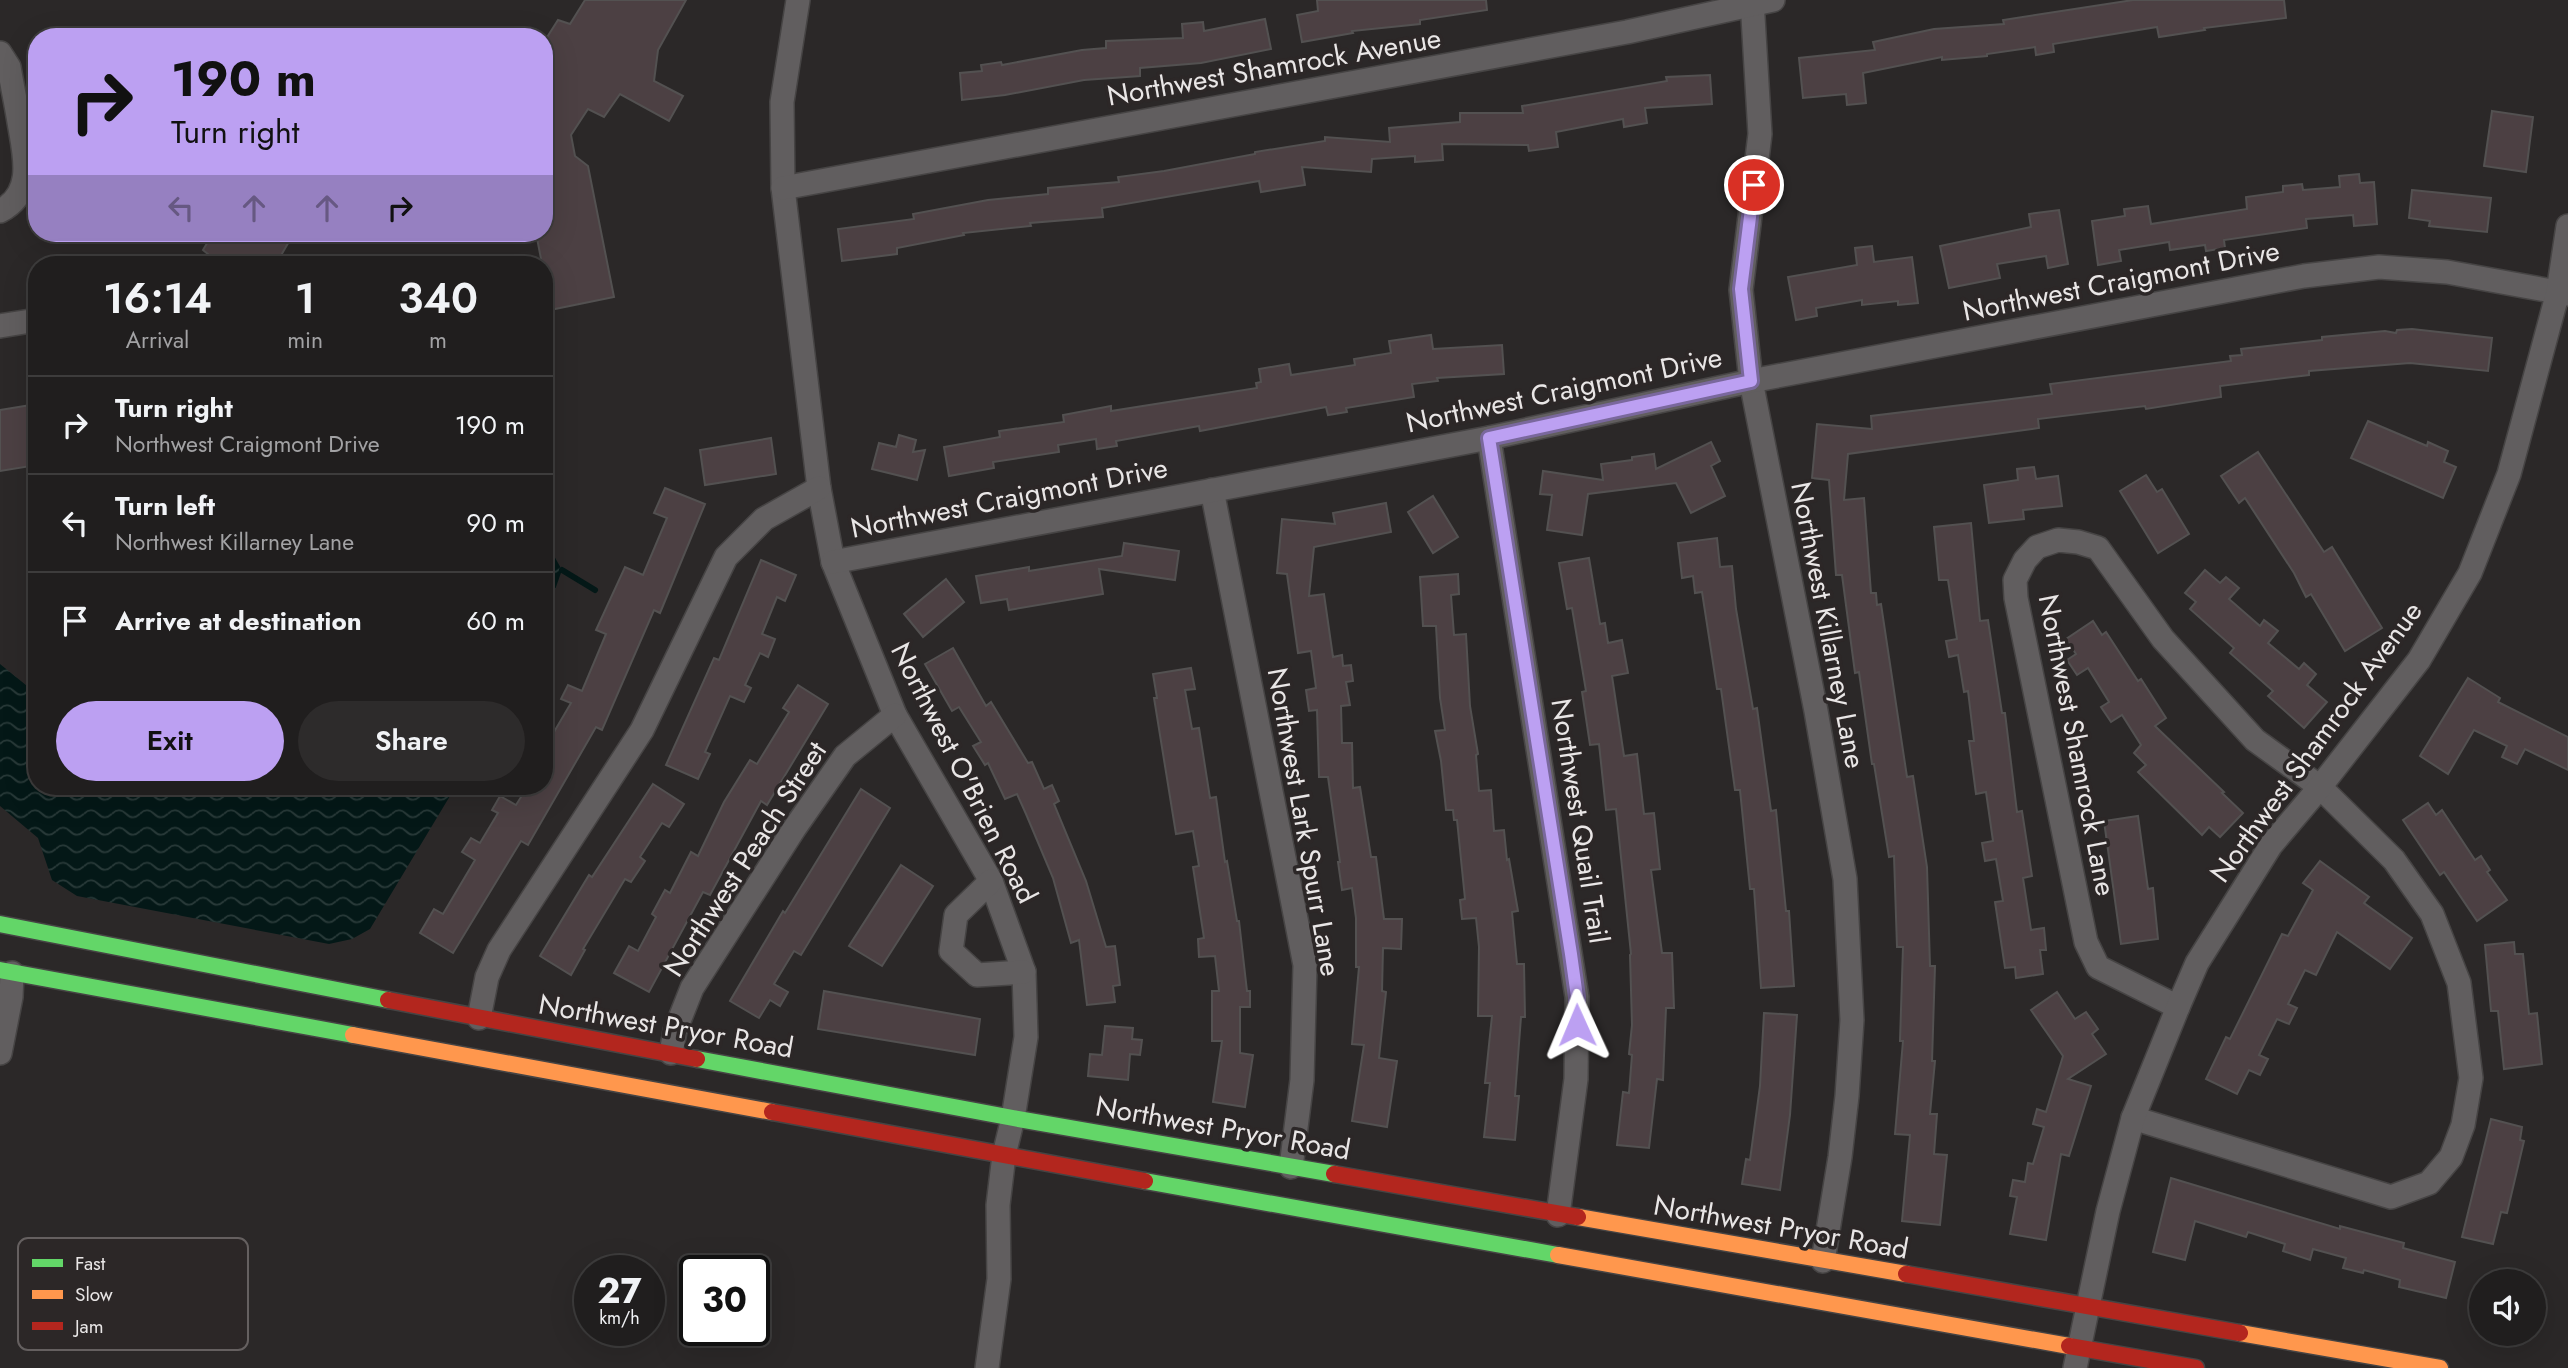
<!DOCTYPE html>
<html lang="en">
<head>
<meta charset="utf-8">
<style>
  body { margin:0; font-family:Jost,sans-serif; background:#2d2b2b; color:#f1f3f6; height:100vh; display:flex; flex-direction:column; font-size:26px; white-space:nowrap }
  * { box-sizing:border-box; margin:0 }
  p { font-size:23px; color:#a2a2a4 }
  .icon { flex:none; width:38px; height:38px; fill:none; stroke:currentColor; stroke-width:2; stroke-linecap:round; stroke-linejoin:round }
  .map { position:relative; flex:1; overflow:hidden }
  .drawer { position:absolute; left:28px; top:256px; width:525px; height:539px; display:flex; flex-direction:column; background:#201e1e; border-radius:28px; box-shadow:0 7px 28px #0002,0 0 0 2px #3d3c3c }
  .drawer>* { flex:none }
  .top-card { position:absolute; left:28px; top:28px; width:525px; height:214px; border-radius:28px; box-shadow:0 7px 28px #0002,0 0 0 2px #3d3c3c; background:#bca0f2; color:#111; overflow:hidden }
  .controls { position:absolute; left:2469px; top:1269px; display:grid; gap:14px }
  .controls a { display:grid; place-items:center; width:77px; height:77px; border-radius:50%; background:#201e1e; box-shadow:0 7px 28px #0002,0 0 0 2px #3d3c3c; font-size:35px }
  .speed { position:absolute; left:574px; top:1255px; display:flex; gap:14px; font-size:35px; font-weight:700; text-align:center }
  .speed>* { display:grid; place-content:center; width:91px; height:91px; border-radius:50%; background:#201e1e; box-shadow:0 7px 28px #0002,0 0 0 2px #3d3c3c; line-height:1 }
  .speed small { font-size:18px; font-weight:400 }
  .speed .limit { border:4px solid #111; border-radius:10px; background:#fff; color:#111 }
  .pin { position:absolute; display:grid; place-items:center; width:60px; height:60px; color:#fff; margin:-30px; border:4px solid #fff; border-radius:50%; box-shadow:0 2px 7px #0007 }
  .me { position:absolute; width:77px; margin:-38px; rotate:359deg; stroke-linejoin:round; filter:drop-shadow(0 0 5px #0008) }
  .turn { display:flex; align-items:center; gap:24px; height:147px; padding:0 28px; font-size:32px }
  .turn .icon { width:91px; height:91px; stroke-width:2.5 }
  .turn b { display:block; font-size:49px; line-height:60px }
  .lanes { display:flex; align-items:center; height:66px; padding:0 28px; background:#0003; justify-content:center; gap:35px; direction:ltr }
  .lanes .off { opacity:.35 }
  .eta { display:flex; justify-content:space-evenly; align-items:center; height:119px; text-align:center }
  .eta b { font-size:42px; font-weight:600; line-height:49px }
  .button { display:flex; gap:14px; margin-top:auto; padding:14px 28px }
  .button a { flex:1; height:80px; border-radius:42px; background:#bca0f2; color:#111; font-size:28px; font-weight:600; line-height:80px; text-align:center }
  .button a+a { background:#2d2b2b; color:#f1f3f6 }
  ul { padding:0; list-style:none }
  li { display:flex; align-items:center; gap:21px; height:98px; padding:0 28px; border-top:2px solid #3d3c3c }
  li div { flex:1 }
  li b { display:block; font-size:26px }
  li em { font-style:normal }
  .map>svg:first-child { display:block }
</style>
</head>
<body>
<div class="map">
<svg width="2568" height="1368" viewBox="0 0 2568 1368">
  <defs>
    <pattern id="water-waves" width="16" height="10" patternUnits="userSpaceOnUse" patternTransform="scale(1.75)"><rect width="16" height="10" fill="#041817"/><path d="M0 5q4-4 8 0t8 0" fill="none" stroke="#293a39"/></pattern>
  </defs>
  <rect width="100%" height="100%" fill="#2b2828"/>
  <g fill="url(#water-waves)">
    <polygon points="544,538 562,570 544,621"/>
    <polygon points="0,664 37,694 37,786 456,786 370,929 352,939 329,944 77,896 52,880 38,838 0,806"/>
  </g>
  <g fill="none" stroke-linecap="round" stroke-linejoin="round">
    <polyline stroke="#041817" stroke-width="6" points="562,570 595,590"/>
  </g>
  <g fill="#4c4043" stroke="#535151" stroke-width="2">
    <polygon points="585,0 686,0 658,50 654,81 683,96 669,121 620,94 604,117 588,109 571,135 575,156 588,166 614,297 550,310 544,264 542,264 536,233 544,233 544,57 551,47 544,42 558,20 570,24"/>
    <polygon points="1317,0 1486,0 1487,10 1420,20 1420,24 1352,31 1353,33 1302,42 1297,15 1318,11"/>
    <polygon points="2133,0 2284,0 2286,18 2204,28 2205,30 2159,37 2157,27 2053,44 2054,52 2036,55 2035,47 1987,54 1987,56 1942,60 1942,57 1863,73 1866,103 1847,105 1846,94 1803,98 1799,58 1875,50 1873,42 1934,29 2004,24 2003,20"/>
    <polygon points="1265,19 1271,49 1201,63 1140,68 1140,76 1084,80 1005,95 962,100 960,73 982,71 981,65 1001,62 1002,65 1082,50 1106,48 1106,41 1183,38 1182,24 1203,22 1204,31"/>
    <polygon points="1710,75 1712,104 1645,108 1647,123 1624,127 1623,119 1556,132 1558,147 1529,151 1528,145 1442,144 1443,160 1415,162 1415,156 1372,159 1371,172 1302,167 1305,185 1261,192 1259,181 1102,208 1103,217 1030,223 1031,226 963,233 964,235 897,248 897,254 842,261 838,229 914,219 913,214 988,200 1048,194 1048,188 1119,182 1118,177 1164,171 1255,154 1255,152 1325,141 1325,137 1390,142 1389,128 1460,122 1460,113 1523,113 1522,106 1667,81 1666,77"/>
    <polygon points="2492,111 2533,117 2526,172 2484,166"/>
    <polygon points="2359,174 2360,183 2374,182 2377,224 2354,226 2353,215 2306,219 2307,228 2224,240 2225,248 2206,251 2205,245 2170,250 2169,242 2119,250 2121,261 2098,265 2092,221 2125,216 2124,209 2148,206 2151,224 2247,209 2246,197 2283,192 2283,186 2302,184 2303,190 2340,187 2339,176"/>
    <polygon points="2412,190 2491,198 2487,232 2429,226 2430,221 2409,218"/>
    <polygon points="2059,210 2068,264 2048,268 2046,256 1997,264 2000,278 1949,288 1940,246 2031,227 2029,214"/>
    <polygon points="213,233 294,233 276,264 220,264 203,250"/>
    <polygon points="1872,246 1874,262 1912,257 1918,303 1898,305 1898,301 1862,305 1862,300 1816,308 1817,316 1796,320 1788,277 1857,265 1855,248"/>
    <polygon points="2412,329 2492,338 2488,371 2410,363 2309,371 2309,375 2220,386 2221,397 2146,409 2145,406 2038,419 2039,428 1848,454 1844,500 1864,498 1871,593 1876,593 1877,605 1881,604 1907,777 1913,776 1927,867 1930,966 1935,966 1932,1061 1935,1061 1930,1114 1937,1114 1934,1154 1947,1155 1940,1225 1902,1221 1910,1135 1895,1134 1903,1041 1900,1041 1903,947 1897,947 1894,856 1889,857 1874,764 1872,764 1859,672 1855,673 1842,575 1836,575 1829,480 1812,478 1817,424 1872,429 1871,416 2052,394 2050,384 2231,361 2230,356 2242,355 2241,349 2322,340 2322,337 2385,331 2396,333 2397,330"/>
    <polygon points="1431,335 1433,349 1502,345 1504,374 1437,378 1438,381 1412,384 1414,397 1346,408 1347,412 1328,415 1326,407 1200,431 1199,426 1116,441 1117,446 1097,449 1096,439 1058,445 1059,452 993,462 994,468 949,476 944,447 1000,437 999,431 1064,422 1063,415 1111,406 1111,411 1257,388 1256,383 1261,382 1259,369 1289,364 1291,375 1355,365 1354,359 1391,353 1389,341"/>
    <polygon points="37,404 37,465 0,471 0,410"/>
    <polygon points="2368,421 2427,446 2428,442 2448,451 2444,462 2456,467 2443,498 2351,458"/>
    <polygon points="899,435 916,440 913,452 925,450 917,480 872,469 879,443 896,447"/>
    <polygon points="771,438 776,474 705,485 700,450"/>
    <polygon points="1711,442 1720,461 1711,466 1725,496 1691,513 1676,483 1588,494 1582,535 1547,530 1552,495 1540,494 1543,471 1603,480 1601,464 1632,460 1632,457 1654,454 1656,469"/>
    <polygon points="2258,452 2324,552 2332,547 2382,628 2345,651 2311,594 2306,597 2294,573 2245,498 2239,503 2221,476"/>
    <polygon points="2034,467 2036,479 2058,476 2062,506 2023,510 2024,519 1989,523 1984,485 2018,480 2017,469"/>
    <polygon points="2146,475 2157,492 2162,489 2189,534 2158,553 2120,491"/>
    <polygon points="665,488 705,504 660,613 654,610 602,730 596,727 528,845 521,841 453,953 420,933 434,909 443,914 475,860 462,852 471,838 480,843 498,813 492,810 500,796 516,805 528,786 544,786 544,749 571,703 561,699 568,685 582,691 606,634 596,630 625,567 643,575 667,518 654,513"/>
    <polygon points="1433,496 1458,537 1433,553 1408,512"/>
    <polygon points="1386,503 1391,532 1314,547 1309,596 1324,594 1333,657 1342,655 1343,666 1351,665 1353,681 1346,682 1350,705 1341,706 1342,743 1352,743 1353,788 1360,787 1371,857 1376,857 1384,919 1402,919 1401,949 1383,948 1382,991 1386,992 1379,1058 1397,1061 1387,1127 1352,1121 1364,1045 1352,1044 1359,967 1356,967 1356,918 1352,888 1342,890 1338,862 1340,862 1328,777 1319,777 1317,710 1309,711 1306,690 1316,688 1311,651 1298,653 1287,574 1277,573 1282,519 1335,524 1333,513"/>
    <polygon points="1971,523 1980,621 1988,620 2002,713 2005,713 2017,812 2022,811 2032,876 2023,878 2031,930 2044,928 2046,950 2040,950 2043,974 2016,978 2015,967 2005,968 1995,902 2003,901 1996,859 1985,861 1982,843 1993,841 1986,792 1976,794 1969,741 1974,741 1968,691 1964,692 1958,655 1949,657 1946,641 1957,639 1948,580 1939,580 1934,527"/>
    <polygon points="1717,538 1720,567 1732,566 1736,609 1753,709 1757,708 1771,811 1776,810 1786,911 1789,911 1794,986 1761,988 1754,889 1750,889 1740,790 1735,790 1721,689 1717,689 1702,592 1695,593 1693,576 1682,578 1678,543"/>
    <polygon points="1124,543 1179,551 1175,580 1099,569 1103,594 1009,610 1007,599 981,603 976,576 1029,567 1029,571 1122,556"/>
    <polygon points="1589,558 1600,624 1605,623 1608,643 1622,640 1628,673 1612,676 1624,756 1637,754 1644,814 1654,813 1660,869 1651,870 1662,953 1672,953 1674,1008 1666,1008 1663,1080 1657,1079 1649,1148 1617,1145 1623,1092 1629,1093 1632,1055 1629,1054 1632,1025 1630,955 1631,954 1616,809 1606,810 1599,744 1590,745 1582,692 1586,691 1572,608 1567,609 1559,563"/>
    <polygon points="761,560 796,575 785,601 777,597 762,634 775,639 768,657 760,653 745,685 751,688 744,702 730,696 705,752 710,754 698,779 666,765 714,658 719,660"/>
    <polygon points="2205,570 2220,583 2226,577 2239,588 2229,599 2260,626 2264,620 2278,631 2268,643 2299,669 2304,663 2316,674 2307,685 2327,702 2304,728 2268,696 2273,691 2230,653 2234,648 2190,609 2196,602 2185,593"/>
    <polygon points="1458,574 1459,594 1451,595 1454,635 1466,634 1470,706 1478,754 1476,755 1479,791 1491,790 1494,831 1504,830 1507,860 1509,859 1518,911 1512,912 1517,964 1524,964 1525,1017 1521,1017 1515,1096 1519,1096 1515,1140 1484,1137 1490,1083 1485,1083 1492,1016 1478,1016 1479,947 1476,918 1462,919 1460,900 1465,899 1457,820 1454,820 1453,810 1446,810 1441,761 1435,731 1445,730 1440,698 1436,626 1423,626 1420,577"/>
    <polygon points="946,579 964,602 923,637 904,614"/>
    <polygon points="2093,621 2102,635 2106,632 2138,681 2141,679 2166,718 2155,726 2224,792 2222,793 2243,813 2220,837 2209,827 2202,835 2138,772 2146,765 2134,753 2141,745 2122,715 2111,722 2101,707 2109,702 2088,668 2077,675 2067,660 2076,654 2066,639"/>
    <polygon points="953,648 986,706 991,702 1028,763 1032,762 1044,789 1052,785 1059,801 1054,804 1086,881 1106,947 1115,946 1120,985 1113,986 1115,1002 1087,1005 1079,940 1071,943 1053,878 1026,814 1017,794 1005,799 988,763 985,765 973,746 981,742 959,707 952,711 925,664"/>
    <polygon points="1191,668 1195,689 1185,690 1192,729 1199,728 1210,798 1216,797 1225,862 1227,861 1237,921 1239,921 1247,991 1250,991 1250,1007 1240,1007 1240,1053 1253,1055 1245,1107 1213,1102 1222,1041 1212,1041 1212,991 1219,991 1215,956 1199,957 1198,939 1204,938 1193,867 1199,866 1193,831 1176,834 1154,698 1157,698 1153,674"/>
    <polygon points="2468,678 2500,698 2498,702 2568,737 2568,770 2525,749 2517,764 2502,757 2507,746 2474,730 2448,774 2420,756"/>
    <polygon points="798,685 828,704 767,805 761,801 710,895 703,892 649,992 614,973 629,946 638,951 656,917 652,914 665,890 670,893 691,852 698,856 724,802 750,760 757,764 789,712 783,708"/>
    <polygon points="653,784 684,804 669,827 662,823 640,857 645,861 631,882 625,879 583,949 585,950 571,975 540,956 589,875 592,877"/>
    <polygon points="861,789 890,808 801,955 794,951 774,984 788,992 780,1006 770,1000 759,1018 730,1001 783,911 785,913"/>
    <polygon points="2428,803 2436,815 2442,810 2475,860 2481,856 2490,870 2487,872 2507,900 2477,921 2444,872 2440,875 2403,820"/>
    <polygon points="2138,816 2148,889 2153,888 2158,939 2121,944 2104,821"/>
    <polygon points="2320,861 2369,897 2364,903 2412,938 2390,969 2337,932 2316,975 2305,970 2288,1004 2297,1008 2289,1024 2277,1019 2259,1055 2268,1059 2260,1075 2249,1070 2237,1094 2206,1079 2226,1037 2230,1039 2282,934 2288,936 2313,890 2303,883"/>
    <polygon points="901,865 933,886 882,966 849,946"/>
    <polygon points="2514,942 2515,954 2523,954 2529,1014 2537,1013 2542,1064 2504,1069 2498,1011 2491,1011 2485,945"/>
    <polygon points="824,991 980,1019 975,1055 818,1029"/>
    <polygon points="2057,992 2075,1019 2086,1012 2098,1029 2092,1034 2106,1054 2068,1079 2091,1086 2069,1156 2061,1154 2046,1240 2010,1234 2017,1197 2010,1196 2013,1180 2025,1182 2028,1163 2033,1164 2044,1127 2033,1124 2037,1109 2046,1112 2063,1056 2031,1010"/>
    <polygon points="1764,1013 1797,1015 1790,1115 1780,1190 1742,1184 1746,1159 1750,1160 1760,1086"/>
    <polygon points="1105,1026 1133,1028 1132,1039 1142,1040 1140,1055 1130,1054 1128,1080 1088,1076 1090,1054 1102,1055"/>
    <polygon points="2491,1119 2522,1127 2520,1140 2524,1141 2507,1213 2501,1212 2493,1244 2462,1237"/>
    <polygon points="2171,1178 2340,1229 2340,1226 2404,1243 2403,1248 2455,1262 2446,1298 2399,1287 2400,1280 2364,1270 2363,1273 2343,1268 2346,1258 2313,1249 2310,1260 2283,1251 2285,1244 2248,1232 2246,1237 2195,1221 2185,1260 2153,1252"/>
  </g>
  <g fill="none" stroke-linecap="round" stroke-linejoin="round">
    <g stroke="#464444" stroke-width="26">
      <g id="street">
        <polyline points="798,0 782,102 783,188 819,488 833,562 895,715 991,881 1024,972 1026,1037 1013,1118 1004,1155 998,1205 999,1279 987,1368"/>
        <polyline points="1752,0 1760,134 1741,290 1751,381 1816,711 1845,879 1852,1020 1847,1096 1840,1157 1823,1261"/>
        <path d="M0,53L9,67C12,85 16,103 19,122C24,153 36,193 0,211"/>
        <polyline points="783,188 1627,32 1773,0"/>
        <polyline points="0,326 37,320"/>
        <polyline points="1489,438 1577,997 1576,1079 1558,1215"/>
        <polyline points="1212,490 1305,965 1302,1080 1291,1167"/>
        <polyline points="833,562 1489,438 1751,381 2304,276 2379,267 2447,272 2568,294"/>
        <polyline points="991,881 956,915 951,951 977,975 1024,972"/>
        <polyline points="479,1018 487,977 499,950 642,730 726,557 764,519 819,488"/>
        <polyline points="0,1053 11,997 12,973"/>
        <polyline points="671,1053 675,1031 692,988 794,829 845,756 895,715"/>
        <polyline points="2133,1118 2391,1197 2429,1183 2451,1157 2463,1125 2471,1078 2459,983 2432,914 2394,860 2320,787 2255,740 2163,639 2098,548 2078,542 2058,540 2037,547 2025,560 2015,580 2016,598 2086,942 2098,967 2178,1007"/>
        <polyline points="2075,1368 2108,1211 2133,1118 2178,1007 2197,963 2271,845 2320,787 2419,660 2470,573 2509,474 2558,292 2568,226"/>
      </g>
    </g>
    <g stroke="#464444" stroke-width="19">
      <g id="fast">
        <polyline points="0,924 388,1000"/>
        <polyline points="0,970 353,1035"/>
        <polyline points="697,1059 1013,1118 1334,1174"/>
        <polyline points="1145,1181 1558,1255"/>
      </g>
    </g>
    <g stroke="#464444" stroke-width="19">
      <g id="slow">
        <polyline points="353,1035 772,1112"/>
        <polyline points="1578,1217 1906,1274"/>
        <polyline points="1558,1255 2069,1346"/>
        <polyline points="2240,1333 2440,1368"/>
      </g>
    </g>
    <g stroke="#464444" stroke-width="19">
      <g id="jam">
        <polyline points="388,1000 697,1059"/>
        <polyline points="772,1112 1145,1181"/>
        <polyline points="1334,1174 1578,1217"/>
        <polyline points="1906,1274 2240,1333"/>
        <polyline points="2069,1346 2196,1368"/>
      </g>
    </g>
    <use href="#street" stroke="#615e5f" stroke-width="23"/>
    <use href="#fast" stroke="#63d668" stroke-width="16"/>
    <use href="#slow" stroke="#ff974d" stroke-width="16"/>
    <use href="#jam" stroke="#b3261e" stroke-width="16"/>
  </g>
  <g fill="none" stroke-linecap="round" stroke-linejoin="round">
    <g stroke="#7a689d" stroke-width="18">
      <polyline id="route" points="1577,1025 1577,997 1571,954 1489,438 1751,381 1741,289 1754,185"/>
    </g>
    <use href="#route" stroke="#bca0f2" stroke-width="12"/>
  </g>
  <g text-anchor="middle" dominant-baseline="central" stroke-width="7" stroke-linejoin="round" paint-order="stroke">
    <g font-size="28" fill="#e9e6e6" stroke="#2c2727">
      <text transform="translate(1274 67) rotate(-10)">Northwest Shamrock Avenue</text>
      <text transform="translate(2121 281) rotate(-11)">Northwest Craigmont Drive</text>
      <text transform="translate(1564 390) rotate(-12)">Northwest Craigmont Drive</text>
      <text transform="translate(1009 498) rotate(-11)">Northwest Craigmont Drive</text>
      <text transform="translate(1828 625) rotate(79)">Northwest Killarney Lane</text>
      <text transform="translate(2316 742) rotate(-54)">Northwest Shamrock Avenue</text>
      <text transform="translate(2077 745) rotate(79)">Northwest Shamrock Lane</text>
      <text transform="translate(964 773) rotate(63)">Northwest O'Brien Road</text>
      <text transform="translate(1580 821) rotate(81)">Northwest Quail Trail</text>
      <text transform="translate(1304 822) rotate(80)">Northwest Lark Spurr Lane</text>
      <text transform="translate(745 859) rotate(-57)">Northwest Peach Street</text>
      <text transform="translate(666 1026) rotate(10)">Northwest Pryor Road</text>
      <text transform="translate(1223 1128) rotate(10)">Northwest Pryor Road</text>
      <text transform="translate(1781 1227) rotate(10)">Northwest Pryor Road</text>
    </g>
  </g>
  <rect x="18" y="1238" width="230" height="112" rx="10" fill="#2c2727" stroke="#656060" stroke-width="2"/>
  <rect x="32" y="1259" width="31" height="8" fill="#63d668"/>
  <rect x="32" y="1290" width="31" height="9" fill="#ff974d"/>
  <rect x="32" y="1322" width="31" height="8" fill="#b3261e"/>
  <g font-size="19" fill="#e9e6e6">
    <text x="75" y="1270">Fast</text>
    <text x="75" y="1301">Slow</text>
    <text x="75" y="1333">Jam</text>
  </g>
</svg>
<div class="controls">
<a><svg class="icon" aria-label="sound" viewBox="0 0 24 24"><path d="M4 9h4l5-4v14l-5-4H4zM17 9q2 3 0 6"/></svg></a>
</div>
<div class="speed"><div>27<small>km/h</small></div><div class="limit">30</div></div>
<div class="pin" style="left:1754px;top:185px;background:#d93025"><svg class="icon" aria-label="arrive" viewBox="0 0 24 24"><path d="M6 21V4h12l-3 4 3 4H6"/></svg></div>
<svg class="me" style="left:1577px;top:1025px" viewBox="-20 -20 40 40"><path d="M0-17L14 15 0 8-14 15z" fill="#bca0f2" stroke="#fff" stroke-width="4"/></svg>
<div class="top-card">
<div class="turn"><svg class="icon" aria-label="right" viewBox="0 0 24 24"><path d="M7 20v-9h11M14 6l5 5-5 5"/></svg><div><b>190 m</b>Turn right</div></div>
<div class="lanes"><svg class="icon off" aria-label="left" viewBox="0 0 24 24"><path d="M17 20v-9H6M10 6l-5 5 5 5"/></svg><svg class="icon off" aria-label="ahead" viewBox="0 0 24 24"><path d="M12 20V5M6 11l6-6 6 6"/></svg><svg class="icon off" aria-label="ahead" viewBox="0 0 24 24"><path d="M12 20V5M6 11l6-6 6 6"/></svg><svg class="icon" aria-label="right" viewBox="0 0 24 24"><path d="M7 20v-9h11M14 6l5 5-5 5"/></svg></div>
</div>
<section class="drawer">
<div class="eta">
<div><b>16:14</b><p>Arrival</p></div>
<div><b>1</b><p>min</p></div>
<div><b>340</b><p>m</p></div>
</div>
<ul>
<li><svg class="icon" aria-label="right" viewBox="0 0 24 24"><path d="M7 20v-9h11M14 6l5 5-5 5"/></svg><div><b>Turn right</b><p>Northwest Craigmont Drive</p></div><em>190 m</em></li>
<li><svg class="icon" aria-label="left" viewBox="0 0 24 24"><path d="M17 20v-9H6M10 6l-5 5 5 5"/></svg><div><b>Turn left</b><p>Northwest Killarney Lane</p></div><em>90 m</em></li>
<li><svg class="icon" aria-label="arrive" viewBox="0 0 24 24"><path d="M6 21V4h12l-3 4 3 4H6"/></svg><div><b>Arrive at destination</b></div><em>60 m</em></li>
</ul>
<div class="button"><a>Exit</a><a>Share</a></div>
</section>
</div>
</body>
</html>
